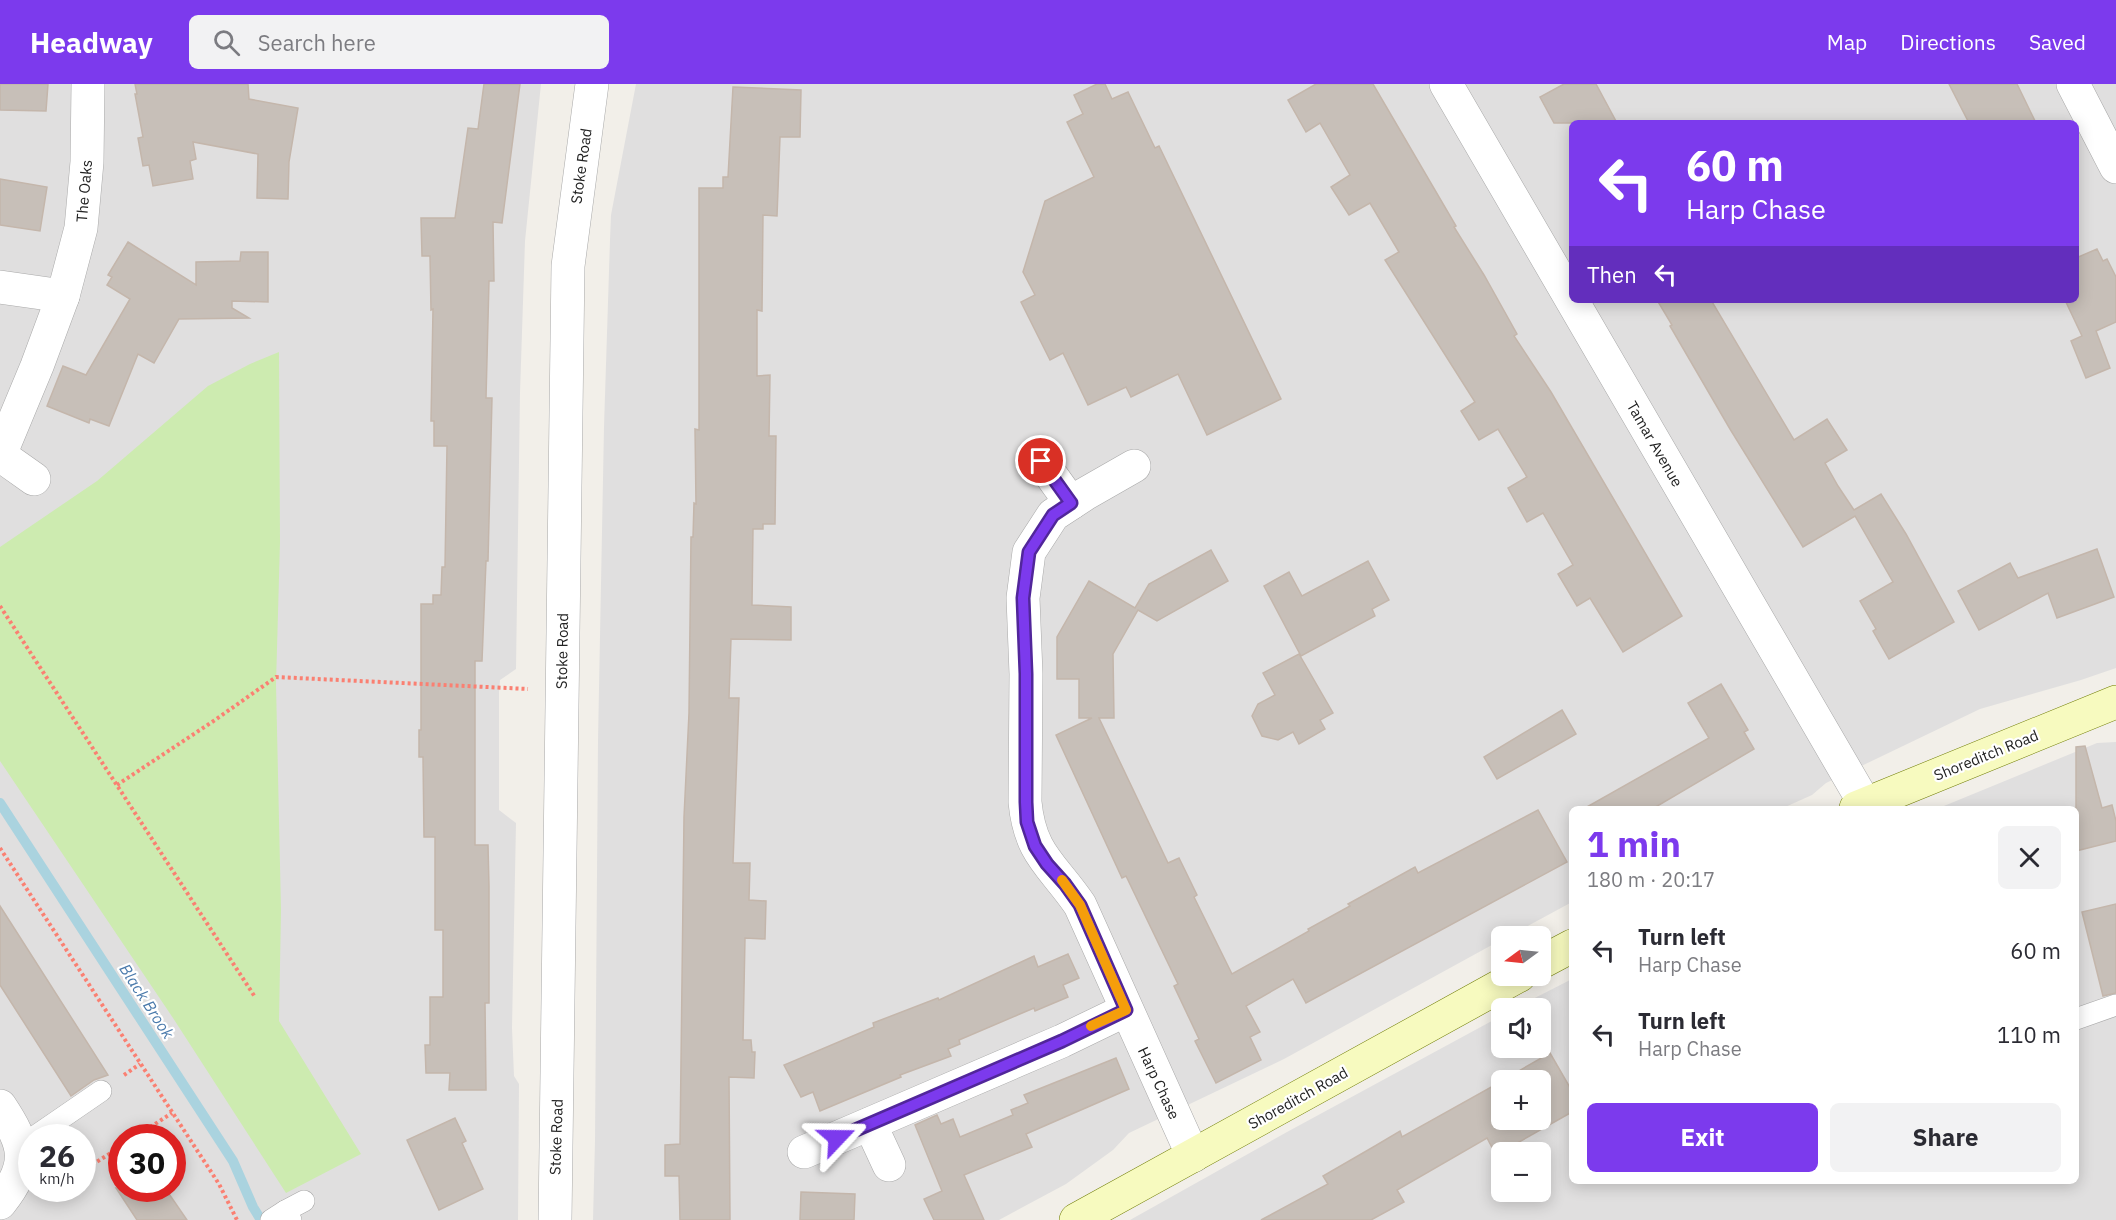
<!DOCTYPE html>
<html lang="en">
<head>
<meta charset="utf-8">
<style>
  body { margin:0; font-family:"IBM Plex Sans",sans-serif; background:#f2f2f3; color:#2b2b33; height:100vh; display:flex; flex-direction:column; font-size:22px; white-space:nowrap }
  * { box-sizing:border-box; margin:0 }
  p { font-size:20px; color:#7c7c81 }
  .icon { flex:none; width:33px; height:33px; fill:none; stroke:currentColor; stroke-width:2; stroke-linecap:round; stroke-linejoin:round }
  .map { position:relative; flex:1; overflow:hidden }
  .details { position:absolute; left:1569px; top:722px; width:510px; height:378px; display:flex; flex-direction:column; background:#fff; border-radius:9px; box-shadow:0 3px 15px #0003 }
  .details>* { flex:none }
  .guide { position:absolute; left:1569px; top:36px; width:510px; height:183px; border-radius:9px; box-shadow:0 3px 15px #0003; background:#7c3aed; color:#fff; overflow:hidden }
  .needle { width:39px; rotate:255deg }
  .fabs { position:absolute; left:1491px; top:842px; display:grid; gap:12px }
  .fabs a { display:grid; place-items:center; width:60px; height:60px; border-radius:9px; background:#fff; box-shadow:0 3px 15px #0003; font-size:30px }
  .speed { position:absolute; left:18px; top:1040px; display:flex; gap:12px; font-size:30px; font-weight:700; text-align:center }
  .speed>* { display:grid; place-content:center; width:78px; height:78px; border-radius:50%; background:#fff; box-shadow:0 3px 15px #0003; line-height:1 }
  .speed small { font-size:15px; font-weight:400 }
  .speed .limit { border:9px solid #d22; background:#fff; color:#111 }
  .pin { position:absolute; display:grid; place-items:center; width:51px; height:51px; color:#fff; margin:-26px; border:3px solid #fff; border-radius:50%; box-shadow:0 2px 6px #0007 }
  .me { position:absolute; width:66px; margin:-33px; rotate:67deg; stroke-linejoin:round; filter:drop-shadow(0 0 4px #0008) }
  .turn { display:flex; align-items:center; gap:21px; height:126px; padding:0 18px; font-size:27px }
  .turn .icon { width:78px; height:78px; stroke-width:2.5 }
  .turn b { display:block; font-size:42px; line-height:51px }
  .then { display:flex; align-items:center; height:57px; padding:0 18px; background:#0003; gap:12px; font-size:22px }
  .round { display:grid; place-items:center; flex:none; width:63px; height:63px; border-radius:9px; background:#f2f2f3 }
  .overview { display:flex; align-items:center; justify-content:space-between; height:102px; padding:0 18px }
  h1 { font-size:36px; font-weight:700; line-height:45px; color:#7c3aed }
  .action { display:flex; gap:12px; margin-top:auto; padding:12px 18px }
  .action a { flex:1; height:69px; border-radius:9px; background:#7c3aed; color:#fff; font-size:24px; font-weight:700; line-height:69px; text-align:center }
  .action a+a { background:#f2f2f3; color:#2b2b33 }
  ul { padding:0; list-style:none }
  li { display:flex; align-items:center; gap:18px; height:84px; padding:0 18px }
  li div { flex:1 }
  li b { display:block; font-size:22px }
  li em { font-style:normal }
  header { display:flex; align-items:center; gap:36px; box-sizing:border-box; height:84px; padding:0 30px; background:#7c3aed; color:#fff }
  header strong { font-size:28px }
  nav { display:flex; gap:33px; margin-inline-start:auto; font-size:21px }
  .search { width:420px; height:54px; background:#f2f2f3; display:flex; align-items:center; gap:15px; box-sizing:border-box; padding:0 21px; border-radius:9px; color:#7c7c81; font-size:22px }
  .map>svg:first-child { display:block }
</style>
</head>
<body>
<header>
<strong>Headway</strong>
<div class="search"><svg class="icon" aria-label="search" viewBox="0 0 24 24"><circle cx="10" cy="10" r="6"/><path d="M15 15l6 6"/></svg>Search here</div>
<nav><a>Map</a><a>Directions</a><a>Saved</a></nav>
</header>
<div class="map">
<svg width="2116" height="1136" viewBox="0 0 2116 1136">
  <rect width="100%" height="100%" fill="#f2efe9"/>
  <g fill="#e0dfdf" fill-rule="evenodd">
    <path d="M0,0H541L525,157L520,309L516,585L500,596L499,608V726L516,739L512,944L514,992L519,1000L518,1136H0ZM32,1053H82V1104H32ZM122,1053H172V1104H122Z"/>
    <path d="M636,0H2116V584L2081,596L1980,625L1826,699L1812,711L1783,724H1572V818L1509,852H1502L1501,856L1284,975L1129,1049L1113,1066L1066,1100L999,1136H593L595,1057L598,657L604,343L610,156L611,131ZM1572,39H2076V216H1572Z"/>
    <path d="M2116,658V1136H1130L1287,1048L1501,932L1502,963H1540V924H1515L1572,895V1096H2076V724H1939L2097,659ZM1502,996H1540V1035H1502ZM1502,1068H1540V1107H1502Z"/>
  </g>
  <polygon fill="#cdebb0" points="279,268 280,458 276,600 281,826 279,937 361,1070 286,1109 173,934 0,677 0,463 97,397 208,302 250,280"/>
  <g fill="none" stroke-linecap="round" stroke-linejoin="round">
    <polyline stroke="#aad3df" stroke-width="10" points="0,719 233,1077 253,1123 261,1136"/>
  </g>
  <g fill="#c7bfb8" stroke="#c4b6ab" stroke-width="1.5">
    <polygon points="0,0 48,0 46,27 0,26"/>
    <polygon points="135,0 248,0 249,15 298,24 289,78 288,115 257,114 258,70 193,58 196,75 190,77 193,95 153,102 149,81 143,82 138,54 143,53 135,10 137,10"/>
    <polygon points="484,0 520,0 502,139 493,138 494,197 489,197 486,314 492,314 488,477 486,477 482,577 475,577 475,761 488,761 489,802 489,919 485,919 486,1006 449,1006 450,989 426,989 425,961 430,961 430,913 443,913 443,846 435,846 435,753 424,753 423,673 419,673 419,646 421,646 421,520 433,520 433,511 441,511 442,483 445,483 447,362 434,362 434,337 431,337 433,225 431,226 430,172 422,172 421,134 455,134 468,44 478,45"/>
    <polygon points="1097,0 1105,0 1112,15 1128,8 1155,64 1159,62 1281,315 1207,351 1178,290 1131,313 1126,303 1088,321 1063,269 1050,276 1021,218 1035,211 1023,188 1045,117 1094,93 1067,38 1083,30 1074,11"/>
    <polygon points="1316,0 1373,0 1456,142 1454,143 1484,191 1517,250 1514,252 1551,308 1682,532 1623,568 1590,514 1577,522 1558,490 1573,481 1543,429 1527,438 1508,404 1527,393 1498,345 1479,356 1461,327 1475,318 1385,176 1399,168 1370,119 1349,131 1331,103 1350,91 1320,39 1306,48 1288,16"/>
    <polygon points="1564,0 1596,0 1617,39 1554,39 1540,13"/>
    <polygon points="1949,0 2017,0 2036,39 1969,39"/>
    <polygon points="733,3 801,6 800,53 780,53 777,132 763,131 762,227 757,226 757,292 770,291 769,352 776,352 775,440 763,440 763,445 753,445 752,521 791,523 791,556 731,555 729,614 739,614 733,779 750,779 749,816 766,817 765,855 745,854 743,956 751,956 752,968 755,968 754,994 729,993 730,1136 680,1136 679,1092 665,1092 665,1061 680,1060 684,733 689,629 691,453 693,453 694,419 696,420 695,345 699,346 699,104 723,104 723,93 728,93"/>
    <polygon points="0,95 47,103 40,147 0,141"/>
    <polygon points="128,158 196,201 196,178 240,177 241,168 268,168 268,218 232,217 232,224 249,234 179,235 154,279 138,270 109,342 90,335 89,339 47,322 63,282 86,291 130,215 107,201 112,193 108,191"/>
    <polygon points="2097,165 2103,177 2107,175 2116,193 2116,238 2096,247 2110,284 2086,294 2071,257 2082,252 2065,216 2076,216 2076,174"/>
    <polygon points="1657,216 1711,216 1794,356 1827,335 1847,366 1825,379 1838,402 1854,426 1881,410 1906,450 1954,538 1889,575 1873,547 1876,545 1860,517 1893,498 1855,432 1803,463 1730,345 1670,242 1672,241"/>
    <polygon points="2097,465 2114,513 2057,534 2048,509 1979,546 1958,507 2010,479 2018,494"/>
    <polygon points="1211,466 1228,497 1157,537 1138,526 1113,570 1114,634 1099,634 1168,779 1179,774 1197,811 1194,813 1232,890 1309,847 1308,845 1350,822 1348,820 1415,783 1418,789 1538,726 1567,778 1306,919 1293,895 1246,922 1260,948 1250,953 1261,976 1216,999 1195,957 1199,955 1174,902 1178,900 1126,792 1122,794 1056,651 1092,634 1079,634 1079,595 1057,595 1057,553 1089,497 1135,524 1149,500"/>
    <polygon points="1368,477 1389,516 1372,525 1375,532 1301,572 1264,502 1289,488 1302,512"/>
    <polygon points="1299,570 1333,629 1320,636 1325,645 1299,660 1293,648 1278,656 1262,652 1252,632 1258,620 1275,611 1263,589"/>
    <polygon points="1721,600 1748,646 1744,648 1754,665 1654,724 1585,724 1709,654 1688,619"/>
    <polygon points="1562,626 1576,650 1497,695 1484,673"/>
    <polygon points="2085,662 2102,724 2112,721 2116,737 2116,757 2076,767 2076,663"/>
    <polygon points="2116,820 2116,909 2103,912 2082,828"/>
    <polygon points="0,822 108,991 94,996 71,1012 0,901"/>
    <polygon points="1068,870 1079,894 1063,901 1068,913 1035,927 1034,924 959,956 960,960 948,965 951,972 900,991 901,993 820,1027 813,1008 801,1013 784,981 874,943 873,939 938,914 939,916 1034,872 1038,883"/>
    <polygon points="1550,969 1572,1007 1572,1028 1496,1071 1487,1054 1397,1106 1404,1118 1371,1136 1261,1136 1328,1100 1323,1092 1375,1062 1400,1047 1402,1053 1502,997 1502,1035 1540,1035 1540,996 1503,996"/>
    <polygon points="1116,974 1129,1005 1026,1050 1032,1063 964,1091 984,1136 934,1136 924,1115 942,1107 915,1041 937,1031 941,1040 953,1035 960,1053 1013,1031 1011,1026 1028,1019 1024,1011"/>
    <polygon points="455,1034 466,1057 462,1059 483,1105 439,1126 407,1056"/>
    <polygon points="116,1104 165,1104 187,1136 137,1136"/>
    <polygon points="801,1108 855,1110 854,1136 800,1136"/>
  </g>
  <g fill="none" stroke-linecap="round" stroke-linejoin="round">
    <g stroke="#a9a9a9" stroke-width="22">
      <g id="service">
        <polyline points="2076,935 2116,921"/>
        <polyline points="34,1053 101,1007"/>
        <polyline points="285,1127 304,1117"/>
        <polyline points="271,1136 285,1127 291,1136"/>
      </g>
    </g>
    <g stroke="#a9a9a9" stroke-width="34">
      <g id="minor">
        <polyline points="1446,0 1865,720"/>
        <polyline points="2073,0 2116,83"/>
        <polyline points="0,203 63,212"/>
        <polyline points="0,371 37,282 63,212 81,144 87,78 88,0"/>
        <polyline points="0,371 34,395"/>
        <polyline points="1041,377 1071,419"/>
        <path d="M1134,382L1085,410L1053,431L1029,468L1023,514L1026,590L1025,718C1030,771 1053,781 1080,821L1193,1072"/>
        <path d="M0,1022C26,1061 31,1080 0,1119"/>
        <polyline points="870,1040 889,1081"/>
        <polyline points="804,1068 1062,957 1126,926"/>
        <polyline points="555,1136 568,182 592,0"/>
      </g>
    </g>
    <g stroke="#707d05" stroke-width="34">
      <g id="secondary">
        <polyline points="1856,724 2116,618"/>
        <polyline points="1540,879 1572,862"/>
        <polyline points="1076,1136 1520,891"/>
      </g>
    </g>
    <g stroke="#fa8072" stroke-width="4" stroke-dasharray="3 3" stroke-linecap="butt">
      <polyline points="0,522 255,913"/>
      <polyline points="117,701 215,636 276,593 528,605"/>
      <polyline points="0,764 219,1100 237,1136"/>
      <polyline points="124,991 140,980"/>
      <polyline points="135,1053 172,1029"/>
      <polyline points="82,1087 122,1062"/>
      <polyline points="47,1110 57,1104"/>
    </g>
    <use href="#service" stroke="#fff" stroke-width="21"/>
    <use href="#minor" stroke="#fff" stroke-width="33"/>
    <use href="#secondary" stroke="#f7fabf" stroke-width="33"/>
  </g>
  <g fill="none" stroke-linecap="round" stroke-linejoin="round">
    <g stroke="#51269a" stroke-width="15">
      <polyline id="route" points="837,1054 1062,957 1126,926 1080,821 1065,800 1047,780 1035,762 1027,738 1026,718 1026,590 1023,514 1029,468 1053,431 1071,419 1041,377"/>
    </g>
    <use href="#route" stroke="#7c3aed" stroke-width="10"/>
    <polyline stroke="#f59e0b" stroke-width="10" points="1062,796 1080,821 1126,926 1091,942"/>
  </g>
  <g text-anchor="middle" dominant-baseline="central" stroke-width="4.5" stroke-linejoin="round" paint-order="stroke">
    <g font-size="15" fill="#222" stroke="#fff">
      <text transform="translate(581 82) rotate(-82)">Stoke Road</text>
      <text transform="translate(84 107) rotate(-85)">The Oaks</text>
      <text transform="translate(1655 360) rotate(60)">Tamar Avenue</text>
      <text transform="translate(562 567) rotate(-89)">Stoke Road</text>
      <text transform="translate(1986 671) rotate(-22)">Shoreditch Road</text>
      <text transform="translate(1159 999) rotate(65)">Harp Chase</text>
      <text transform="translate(1298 1014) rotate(-29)">Shoreditch Road</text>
      <text transform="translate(556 1053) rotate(-88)">Stoke Road</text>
    </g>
    <g font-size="16" font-style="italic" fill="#4a7aab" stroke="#fff">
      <text transform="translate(147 917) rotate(57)">Black Brook</text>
    </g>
  </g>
</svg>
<div class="fabs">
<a><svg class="needle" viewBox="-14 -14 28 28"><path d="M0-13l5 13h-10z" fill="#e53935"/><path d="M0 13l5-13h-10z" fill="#7c7c81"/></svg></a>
<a><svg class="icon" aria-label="sound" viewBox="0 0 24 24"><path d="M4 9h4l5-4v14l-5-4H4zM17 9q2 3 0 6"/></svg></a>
<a>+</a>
<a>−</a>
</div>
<div class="speed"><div>26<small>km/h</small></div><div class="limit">30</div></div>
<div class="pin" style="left:1041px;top:377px;background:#d93025"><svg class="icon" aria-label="arrive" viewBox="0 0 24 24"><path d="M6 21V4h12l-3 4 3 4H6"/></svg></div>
<svg class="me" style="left:837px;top:1054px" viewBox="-20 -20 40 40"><path d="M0-17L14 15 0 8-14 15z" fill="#7c3aed" stroke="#fff" stroke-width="4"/></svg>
<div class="guide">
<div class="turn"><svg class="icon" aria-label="left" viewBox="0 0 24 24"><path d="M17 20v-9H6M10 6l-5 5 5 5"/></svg><div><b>60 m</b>Harp Chase</div></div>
<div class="then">Then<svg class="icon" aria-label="left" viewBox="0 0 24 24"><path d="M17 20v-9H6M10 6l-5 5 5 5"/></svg></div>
</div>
<section class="details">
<div class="overview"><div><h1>1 min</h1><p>180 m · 20:17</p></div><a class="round"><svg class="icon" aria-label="close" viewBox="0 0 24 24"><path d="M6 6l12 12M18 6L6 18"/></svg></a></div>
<ul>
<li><svg class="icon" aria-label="left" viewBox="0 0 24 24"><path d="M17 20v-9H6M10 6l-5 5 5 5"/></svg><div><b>Turn left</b><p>Harp Chase</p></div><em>60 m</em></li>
<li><svg class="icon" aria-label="left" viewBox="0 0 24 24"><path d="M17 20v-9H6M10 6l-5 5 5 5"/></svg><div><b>Turn left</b><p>Harp Chase</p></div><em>110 m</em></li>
</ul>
<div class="action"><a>Exit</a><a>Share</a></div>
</section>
</div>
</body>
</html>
